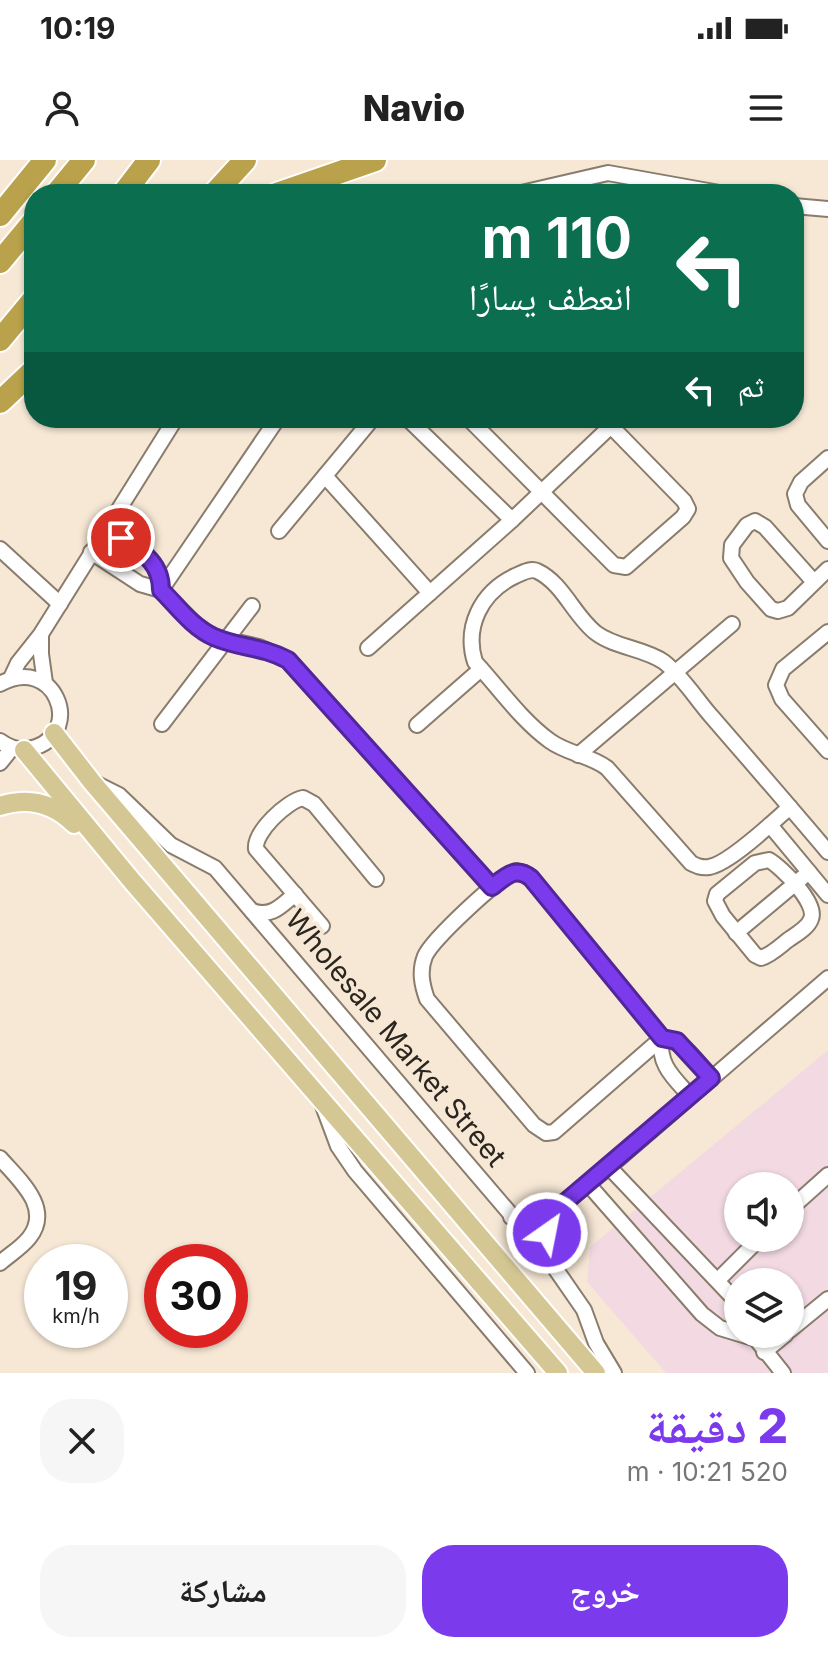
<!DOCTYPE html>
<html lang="ar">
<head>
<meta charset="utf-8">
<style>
  body { margin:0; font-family:Inter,"Noto Naskh Arabic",sans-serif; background:#f6f6f6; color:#222; direction:rtl; height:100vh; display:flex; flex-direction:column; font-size:30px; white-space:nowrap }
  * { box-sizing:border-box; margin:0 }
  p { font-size:26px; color:#767676 }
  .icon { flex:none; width:44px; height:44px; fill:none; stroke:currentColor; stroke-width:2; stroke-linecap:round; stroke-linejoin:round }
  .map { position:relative; height:1213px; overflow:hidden; direction:ltr }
  .sheet { display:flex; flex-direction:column; background:#fff; flex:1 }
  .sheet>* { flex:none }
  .guide { position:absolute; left:24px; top:24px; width:780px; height:244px; border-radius:32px; box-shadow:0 2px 6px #0004; direction:rtl; background:#0b6e4f; color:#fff; overflow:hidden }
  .fabs { position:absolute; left:724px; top:1012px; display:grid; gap:16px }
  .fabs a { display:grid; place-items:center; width:80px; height:80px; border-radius:50%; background:#fff; box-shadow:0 2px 6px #0004; font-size:40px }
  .speed { position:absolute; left:24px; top:1084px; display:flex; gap:16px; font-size:40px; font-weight:700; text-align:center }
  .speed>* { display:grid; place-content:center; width:104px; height:104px; border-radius:50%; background:#fff; box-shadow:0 2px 6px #0004; line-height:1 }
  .speed small { font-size:20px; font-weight:400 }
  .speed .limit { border:12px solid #d22; background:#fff; color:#111 }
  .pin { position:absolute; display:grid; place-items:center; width:68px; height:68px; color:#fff; margin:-34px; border:4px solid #fff; border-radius:50%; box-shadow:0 2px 8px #0007 }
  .me { position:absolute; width:88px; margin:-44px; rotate:33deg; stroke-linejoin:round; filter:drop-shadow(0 0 6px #0008) }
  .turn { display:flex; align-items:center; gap:28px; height:168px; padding:0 40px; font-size:36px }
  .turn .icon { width:104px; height:104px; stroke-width:2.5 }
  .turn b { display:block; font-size:56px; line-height:68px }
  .then { display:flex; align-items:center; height:76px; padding:0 40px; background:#0003; gap:16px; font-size:30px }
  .round { display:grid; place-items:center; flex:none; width:84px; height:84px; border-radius:32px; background:#f6f6f6 }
  .headline { display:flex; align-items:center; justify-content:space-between; height:136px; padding:0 40px }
  h1 { font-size:48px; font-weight:800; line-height:60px; color:#7c3aed }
  .cta { display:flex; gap:16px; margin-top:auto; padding:16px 40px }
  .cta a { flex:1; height:92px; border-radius:32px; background:#7c3aed; color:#fff; font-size:32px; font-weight:800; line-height:92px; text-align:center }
  .cta a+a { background:#f6f6f6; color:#222 }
  .status { display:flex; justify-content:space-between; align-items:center; height:56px; padding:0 40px; background:#fff; direction:ltr }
  .status svg { height:22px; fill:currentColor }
  header { display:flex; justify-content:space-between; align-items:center; height:104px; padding:0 40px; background:#fff; font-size:36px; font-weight:800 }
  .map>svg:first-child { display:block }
</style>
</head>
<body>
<div class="status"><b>10:19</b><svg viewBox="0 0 49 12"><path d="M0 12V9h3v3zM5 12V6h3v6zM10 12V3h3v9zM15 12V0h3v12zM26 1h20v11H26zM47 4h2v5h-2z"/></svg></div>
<header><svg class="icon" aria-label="menu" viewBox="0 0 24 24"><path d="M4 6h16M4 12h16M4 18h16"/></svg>Navio<svg class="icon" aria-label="person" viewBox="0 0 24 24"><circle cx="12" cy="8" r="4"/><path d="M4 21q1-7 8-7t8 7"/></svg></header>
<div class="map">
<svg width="828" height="1213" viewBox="0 0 828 1213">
  <rect width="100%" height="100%" fill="#f7e8d6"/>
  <path fill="#f2d9e2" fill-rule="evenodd" d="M828,890V1213H666L587,1122L590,1087ZM738,1026H790V1078H738ZM738,1122H790V1174H738Z"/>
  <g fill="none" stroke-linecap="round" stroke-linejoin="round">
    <g stroke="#897c6c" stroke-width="18">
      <g id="minor">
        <polyline points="517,34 608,13 725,34"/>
        <polyline points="794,46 828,49"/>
        <polyline points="407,258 512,360"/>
        <polyline points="468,258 614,405 626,407 683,357 688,349 684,341 603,258"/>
        <polyline points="828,298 801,322 795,334 798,345 828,381"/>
        <polyline points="325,316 430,433"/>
        <path d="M107,368C130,385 161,398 161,430"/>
        <polyline points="279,371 373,258"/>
        <polyline points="0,389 60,444"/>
        <polyline points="91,392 140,424 161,430 194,463 214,477 259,487 288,500 492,727"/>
        <polyline points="814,422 765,367 755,361 747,365 732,385 731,398 747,422 771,449 778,451 788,448 828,409"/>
        <polyline points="161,430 278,258"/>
        <polyline points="828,472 783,509 776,525 782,539 828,591"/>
        <polyline points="41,475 41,494 45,523"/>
        <polyline points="368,488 512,360 611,266"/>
        <polyline points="11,518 18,503 41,474 176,258"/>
        <path d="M0,524C54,494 84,570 36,587C23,592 11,589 0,581"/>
        <polyline points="162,564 252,446"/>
        <polyline points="417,565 481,509"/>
        <polyline points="578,595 732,464"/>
        <polyline points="0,603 12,588"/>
        <polyline points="95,623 119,635 171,685 215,708 548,1098 584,1150 596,1183 614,1213"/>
        <path d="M790,647C773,662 729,704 709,707C701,708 697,706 691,703L607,608C590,595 568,594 550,581C521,560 499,528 475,502C464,467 481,432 515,416C522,413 530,408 537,411C563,423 574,456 596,473C616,488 644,488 664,502C682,516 697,540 712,557C751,602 790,647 828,692"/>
        <polyline points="770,665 828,735"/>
        <path d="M769,700C781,707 818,743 811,759C808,768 795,775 788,780C779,787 771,795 761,798L755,795L723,756L715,741L717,734L755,703Z"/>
        <path d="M516,711L524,713L531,718L662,878L554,972L546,973L534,965L427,839C422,825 419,811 425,796C433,779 499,717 516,711Z"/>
        <path d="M252,751C271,758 281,746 295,734"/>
        <path d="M322,766L256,689C254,672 287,641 303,638L314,644L376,719"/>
        <polyline points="736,773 809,712"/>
        <path d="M690,936C674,918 657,904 662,878C685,881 697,902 711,918"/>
        <polyline points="322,943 338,986 355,1011 527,1213"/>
        <path d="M0,998C19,1020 53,1048 29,1078C21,1088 9,1095 0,1103"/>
        <polyline points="609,1007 738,1143"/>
        <polyline points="588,1024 702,1154 720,1168 753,1178"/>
        <polyline points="790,1049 828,1015"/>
        <polyline points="511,1057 534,1056 559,1046"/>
        <polyline points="548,1097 547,1068 551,1057 563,1044 609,1007 828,818"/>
        <polyline points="718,1120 760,1078"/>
        <polyline points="790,1170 828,1139"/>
        <polyline points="752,1174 783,1213"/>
        <polyline points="764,1192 786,1174"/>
      </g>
    </g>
    <g stroke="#fff" stroke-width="22">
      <g id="major">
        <polyline points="54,573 92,622 596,1213"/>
        <polyline points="24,590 132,721 558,1213"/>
        <path d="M0,646C28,637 53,643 74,664"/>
      </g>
    </g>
    <g stroke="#fff" stroke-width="26">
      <g id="highway">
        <polyline points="56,34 84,0"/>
        <polyline points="123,34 149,0"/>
        <polyline points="214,34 245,0"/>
        <polyline points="277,34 375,0"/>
        <polyline points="0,55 45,0"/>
        <polyline points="0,102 34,61"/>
        <polyline points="0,180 34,139"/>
        <polyline points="0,242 34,210"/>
      </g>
    </g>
    <use href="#minor" stroke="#fff" stroke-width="14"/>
    <use href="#major" stroke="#d5c793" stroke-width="18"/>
    <use href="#highway" stroke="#b9a24b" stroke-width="22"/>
  </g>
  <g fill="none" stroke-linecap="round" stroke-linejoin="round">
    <g stroke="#51269a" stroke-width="20">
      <path id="route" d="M121,378C142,392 161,402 161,430C177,446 193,468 214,477C239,488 262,486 288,500L492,727C506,716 515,706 531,718L662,878L677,881L711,918L563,1044L549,1061L547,1073"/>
    </g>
    <use href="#route" stroke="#7c3aed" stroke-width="14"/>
  </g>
  <g text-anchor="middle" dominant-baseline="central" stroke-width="8" stroke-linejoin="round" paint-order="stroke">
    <g font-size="28" fill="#2a251e" stroke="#f7e8d6">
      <text transform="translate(396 878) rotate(50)">Wholesale Market Street</text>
    </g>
  </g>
</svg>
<div class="fabs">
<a><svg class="icon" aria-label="sound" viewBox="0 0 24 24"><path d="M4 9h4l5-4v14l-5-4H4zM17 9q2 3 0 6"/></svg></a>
<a><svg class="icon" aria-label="layers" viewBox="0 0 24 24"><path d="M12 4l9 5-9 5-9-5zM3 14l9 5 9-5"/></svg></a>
</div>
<div class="speed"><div>19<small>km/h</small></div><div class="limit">30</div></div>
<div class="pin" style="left:121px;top:378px;background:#d93025"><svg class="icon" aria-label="arrive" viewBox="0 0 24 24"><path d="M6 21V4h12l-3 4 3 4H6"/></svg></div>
<svg class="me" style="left:547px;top:1073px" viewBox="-20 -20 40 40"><circle r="17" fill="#7c3aed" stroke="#fff" stroke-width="3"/><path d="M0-11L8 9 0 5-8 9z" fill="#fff"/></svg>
<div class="guide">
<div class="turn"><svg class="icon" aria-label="left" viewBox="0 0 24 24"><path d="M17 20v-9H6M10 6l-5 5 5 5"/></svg><div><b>110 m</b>انعطف يسارًا</div></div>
<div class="then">ثم<svg class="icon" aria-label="left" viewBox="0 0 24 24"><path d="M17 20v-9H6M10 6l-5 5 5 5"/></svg></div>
</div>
</div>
<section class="sheet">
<div class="headline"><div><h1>2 دقيقة</h1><p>520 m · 10:21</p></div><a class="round"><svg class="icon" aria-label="close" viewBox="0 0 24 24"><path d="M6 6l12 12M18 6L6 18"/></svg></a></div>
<div class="cta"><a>خروج</a><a>مشاركة</a></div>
</section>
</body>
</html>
